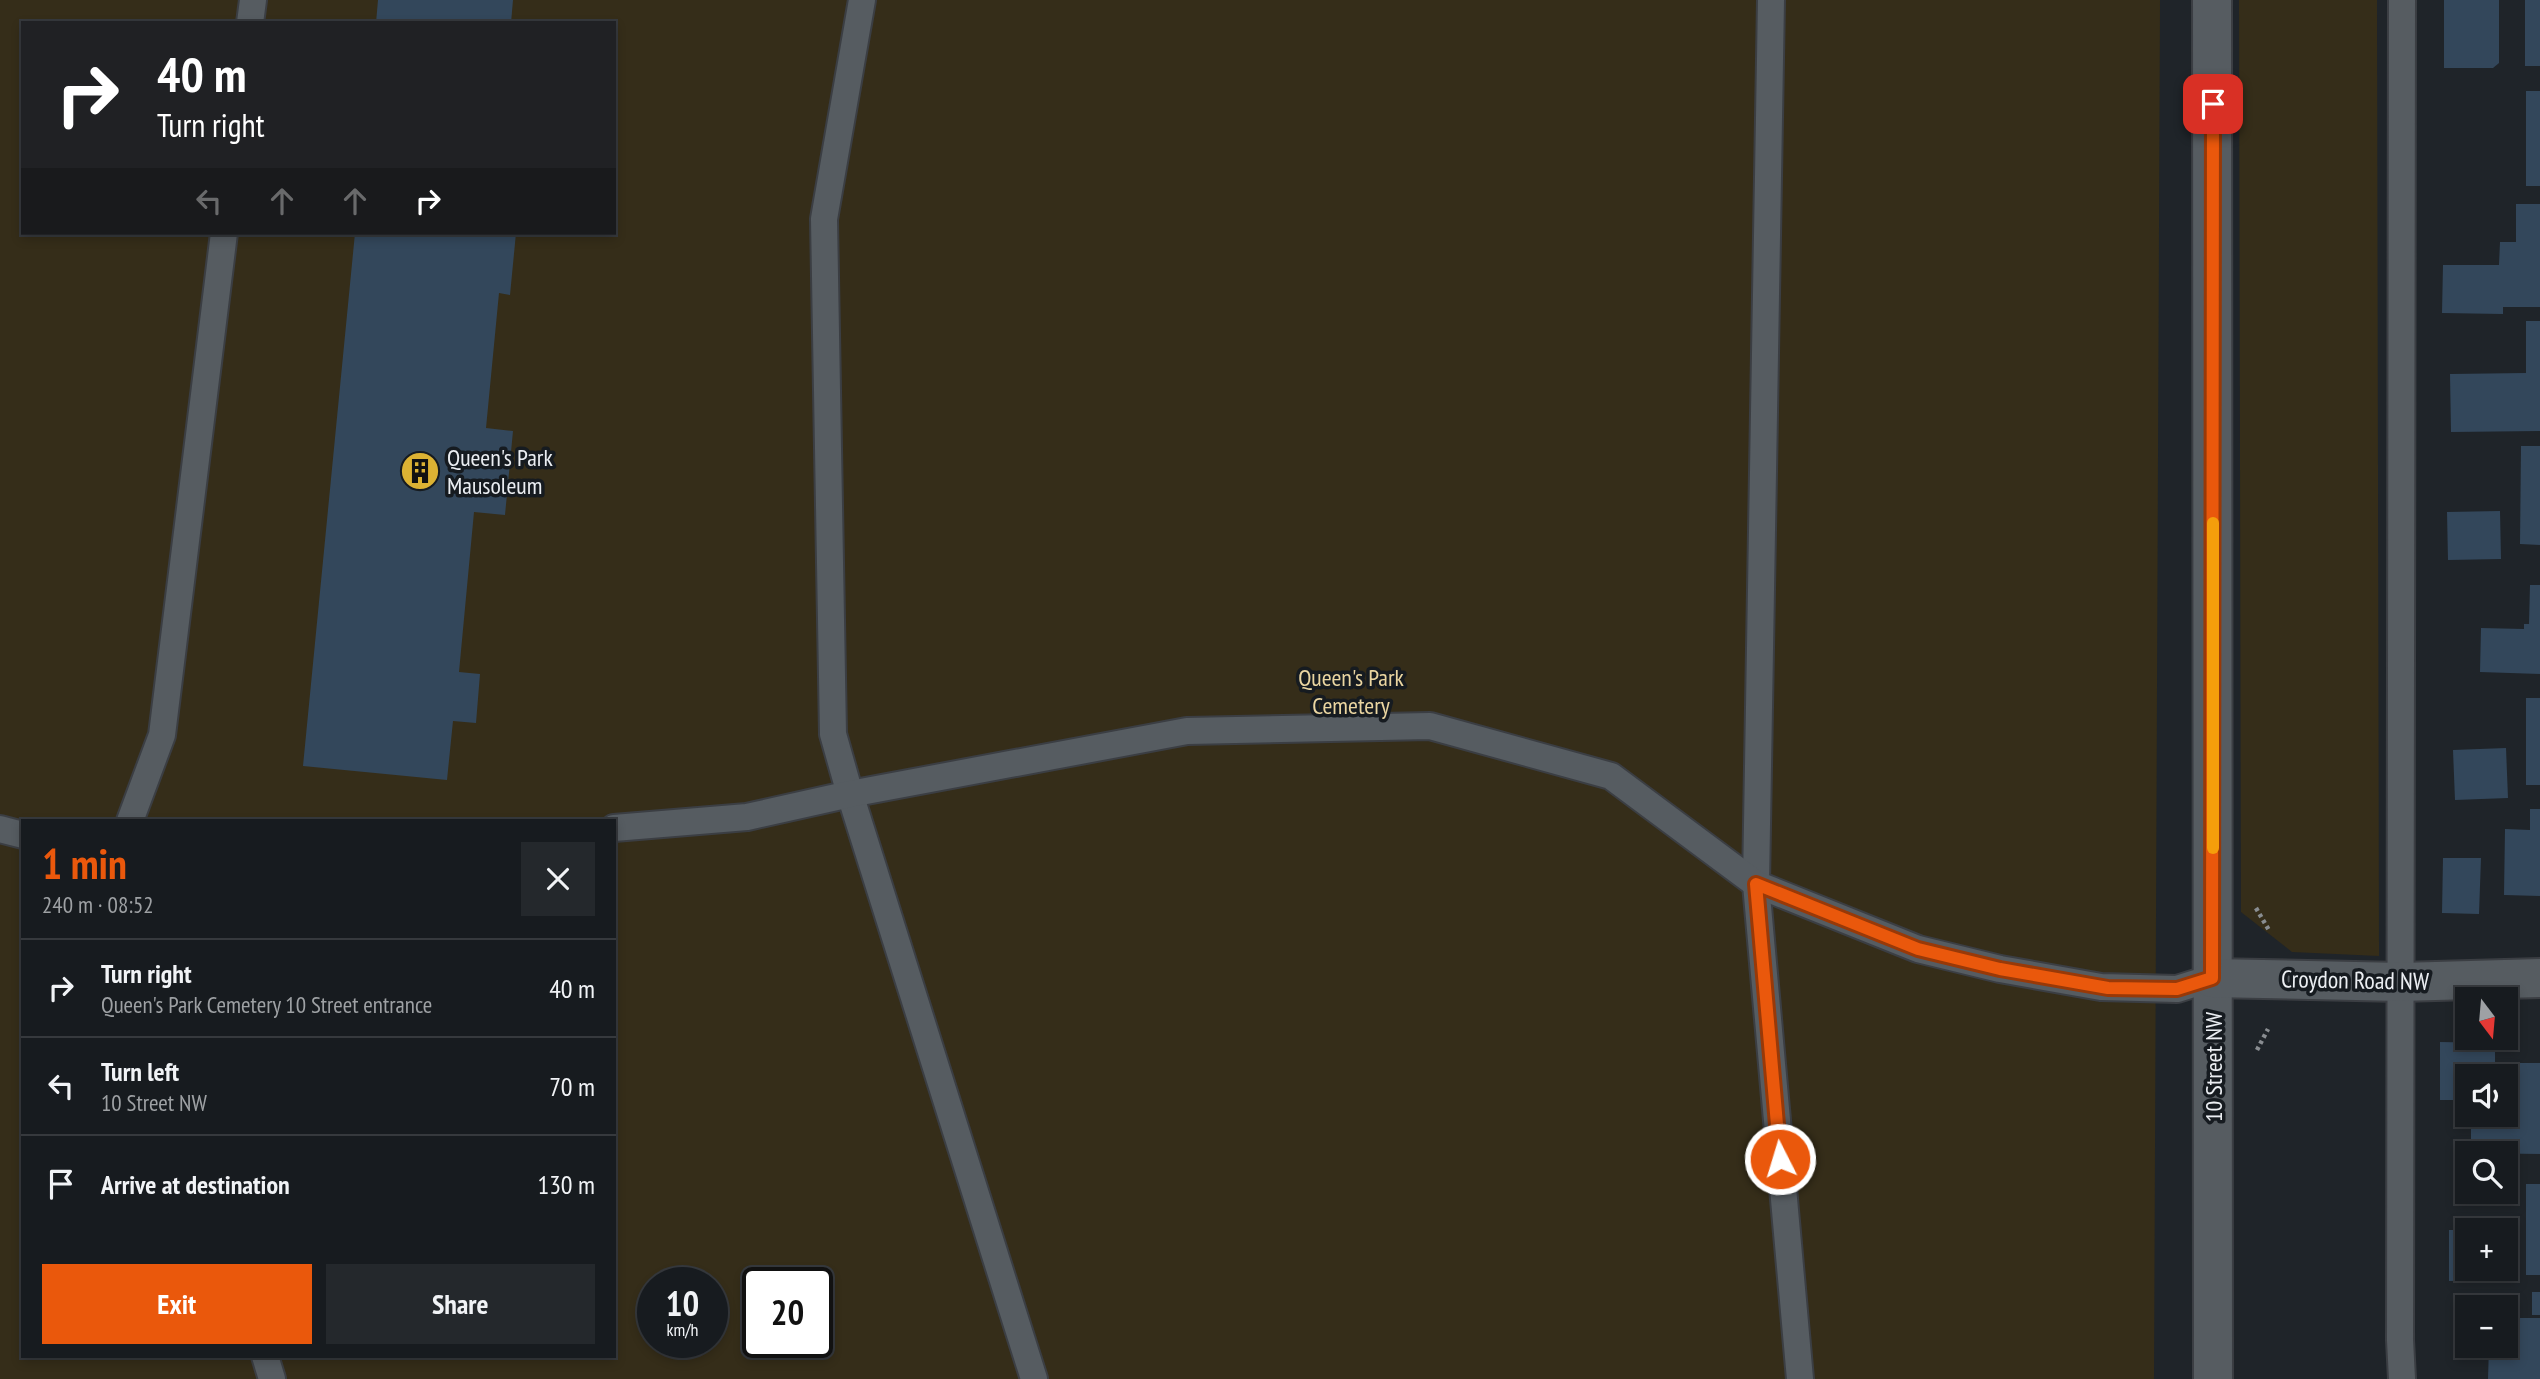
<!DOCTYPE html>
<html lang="en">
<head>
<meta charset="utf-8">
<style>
  body { margin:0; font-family:"PT Sans Narrow",sans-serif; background:#24282c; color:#f1f3f6; height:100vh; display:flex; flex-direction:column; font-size:26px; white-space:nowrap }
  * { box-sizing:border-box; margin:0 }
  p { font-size:23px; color:#9ea1a4 }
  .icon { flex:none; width:38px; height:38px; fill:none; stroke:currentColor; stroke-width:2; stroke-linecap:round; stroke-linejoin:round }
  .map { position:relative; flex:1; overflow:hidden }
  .sheet { position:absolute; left:21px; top:819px; width:595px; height:539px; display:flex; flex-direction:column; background:#171b1f; border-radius:0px; box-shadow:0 4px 10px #0003,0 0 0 2px #36393d }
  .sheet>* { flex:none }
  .top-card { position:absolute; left:21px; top:21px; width:595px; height:214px; border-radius:0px; box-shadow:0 4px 10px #0003,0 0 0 2px #36393d; background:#202124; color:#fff; overflow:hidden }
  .needle { width:46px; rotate:164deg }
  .tools { position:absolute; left:2455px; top:987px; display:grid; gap:14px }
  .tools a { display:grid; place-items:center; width:63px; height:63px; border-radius:0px; background:#171b1f; box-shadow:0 4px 10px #0003,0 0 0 2px #36393d; font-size:35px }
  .speed { position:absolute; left:637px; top:1267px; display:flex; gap:14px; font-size:35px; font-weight:700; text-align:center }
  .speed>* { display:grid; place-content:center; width:91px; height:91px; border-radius:50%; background:#171b1f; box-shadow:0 4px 10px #0003,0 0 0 2px #36393d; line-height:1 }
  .speed small { font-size:18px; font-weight:400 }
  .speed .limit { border:4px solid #111; border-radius:10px; background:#fff; color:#111 }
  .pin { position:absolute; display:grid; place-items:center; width:60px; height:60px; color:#fff; margin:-30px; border-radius:14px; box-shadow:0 4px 10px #0006 }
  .me { position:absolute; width:77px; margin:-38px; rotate:355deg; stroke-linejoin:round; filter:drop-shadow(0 0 5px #0008) }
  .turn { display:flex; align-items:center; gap:24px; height:147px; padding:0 21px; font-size:32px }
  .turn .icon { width:91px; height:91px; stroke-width:2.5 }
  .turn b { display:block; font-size:49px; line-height:60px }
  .lanes { display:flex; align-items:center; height:66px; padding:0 21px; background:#0003; justify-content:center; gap:35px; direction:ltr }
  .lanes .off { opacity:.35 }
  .round { display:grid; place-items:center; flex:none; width:74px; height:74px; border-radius:0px; background:#24282c }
  .headline { display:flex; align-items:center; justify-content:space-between; height:119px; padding:0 21px }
  h1 { font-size:42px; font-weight:700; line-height:52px; color:#ea580c }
  .primary-button { display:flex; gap:14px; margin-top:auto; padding:14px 21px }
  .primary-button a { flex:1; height:80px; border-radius:0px; background:#ea580c; color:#fff; font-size:28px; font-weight:700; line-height:80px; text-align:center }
  .primary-button a+a { background:#24282c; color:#f1f3f6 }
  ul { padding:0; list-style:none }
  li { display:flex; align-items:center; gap:21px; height:98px; padding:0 21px; border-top:2px solid #36393d }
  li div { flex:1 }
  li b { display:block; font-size:26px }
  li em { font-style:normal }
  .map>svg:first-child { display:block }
</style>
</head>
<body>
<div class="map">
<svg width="2540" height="1379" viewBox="0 0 2540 1379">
  <rect width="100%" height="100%" fill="#1f2429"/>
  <g fill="#352d19" fill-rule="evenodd">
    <path d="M0,0H2160L2154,1379H0ZM23,23H614V233H23ZM23,821H614V1356H23ZM653,1283H712V1342H653ZM758,1283H817V1342H758Z"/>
    <polygon points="2239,0 2377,0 2379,956 2292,952 2241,912"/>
  </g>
  <g fill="#33475b">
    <polygon points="378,0 513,0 511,23 376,23"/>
    <polygon points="2444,0 2499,0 2499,63 2493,68 2444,68"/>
    <rect x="2525" y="0" width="15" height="66"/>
    <rect x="2526" y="91" width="14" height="95"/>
    <polygon points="2516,204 2540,204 2540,307 2503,307 2503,314 2442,313 2443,265 2499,265 2500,242 2516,242"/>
    <polygon points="355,233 516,233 510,295 499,293 486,428 513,431 505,515 474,512 459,672 480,674 476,723 453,721 447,780 303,766"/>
    <polygon points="2526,321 2540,321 2540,431 2451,432 2450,374 2526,373"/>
    <polygon points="2521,446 2540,446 2540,545 2520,544"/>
    <polygon points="2500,511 2501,559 2448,560 2447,512"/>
    <polygon points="2530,585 2540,585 2540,674 2480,672 2481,628 2524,629 2524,624 2529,624"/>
    <rect x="2526" y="698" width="14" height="87"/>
    <polygon points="2506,748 2508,798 2455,800 2453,750"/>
    <polygon points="2530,809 2540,809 2540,896 2504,895 2505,829 2530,830"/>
    <polygon points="2443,858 2481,858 2479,914 2442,913"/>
    <polygon points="2440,1042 2495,1043 2495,1076 2468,1076 2468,1100 2440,1100"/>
    <polygon points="2508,1063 2540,1063 2540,1154 2471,1153 2471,1115 2506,1115 2506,1111 2509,1111"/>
    <rect x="2526" y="1184" width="14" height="91"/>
    <polygon points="2449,1230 2468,1230 2468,1269 2499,1269 2499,1280 2449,1281"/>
    <rect x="2532" y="1292" width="8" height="23"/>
    <polygon points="2509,1318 2540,1318 2540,1379 2488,1379 2489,1346 2506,1346"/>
  </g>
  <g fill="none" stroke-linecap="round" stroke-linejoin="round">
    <g stroke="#3b3e43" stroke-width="30">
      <g id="lane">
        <polyline points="862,0 824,219 833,734 850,794 1034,1379"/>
        <polyline points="1771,0 1756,884 1800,1379"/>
        <polyline points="250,23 253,0"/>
        <polyline points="130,821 162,735 224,233"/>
        <polyline points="614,828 747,817 850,794 1187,731 1430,726 1611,776 1756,884 1918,949 2000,969 2101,987 2177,989 2212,978"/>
        <polyline points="0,829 23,835"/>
        <polyline points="265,1356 272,1379"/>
        <polyline points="2402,1379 2400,1340 2402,0"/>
      </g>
    </g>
    <g stroke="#3b3e43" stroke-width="42">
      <g id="street">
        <polyline points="2212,0 2213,1379"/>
        <polyline points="2212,978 2401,982 2540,978"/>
      </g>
    </g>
    <g stroke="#898d91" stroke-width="4.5" stroke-dasharray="3.5 3.5" stroke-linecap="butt">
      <polyline points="2256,908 2270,932"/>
      <polyline points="2257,1050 2268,1029"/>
    </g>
    <use href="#lane" stroke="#565c61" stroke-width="26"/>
    <use href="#street" stroke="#565c61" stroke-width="38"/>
  </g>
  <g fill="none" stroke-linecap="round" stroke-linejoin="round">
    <g stroke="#983908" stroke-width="18">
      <polyline id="route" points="1780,1159 1756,884 1918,949 2000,969 2108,988 2177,989 2212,978 2213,104"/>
    </g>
    <use href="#route" stroke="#ea580c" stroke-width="12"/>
    <polyline stroke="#f59e0b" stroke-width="12" points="2213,848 2213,523"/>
  </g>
  <defs>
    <g id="building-disc" transform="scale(2.0125)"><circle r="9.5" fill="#dcb233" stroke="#161b20"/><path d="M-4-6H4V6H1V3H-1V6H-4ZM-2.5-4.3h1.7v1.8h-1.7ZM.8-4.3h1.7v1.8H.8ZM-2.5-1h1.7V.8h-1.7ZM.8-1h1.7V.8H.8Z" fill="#111"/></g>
  </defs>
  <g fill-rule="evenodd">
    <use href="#building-disc" x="420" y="471"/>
  </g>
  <g text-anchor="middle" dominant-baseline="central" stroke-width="7" stroke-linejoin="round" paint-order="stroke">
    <g font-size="24" fill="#ebeef2" stroke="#161b20" text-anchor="start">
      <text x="447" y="457">Queen's Park<tspan x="447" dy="28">Mausoleum</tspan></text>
    </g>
    <g font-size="24" fill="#ebd6a1" stroke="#161b20">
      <text x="1351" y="677">Queen's Park<tspan x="1351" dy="28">Cemetery</tspan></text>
    </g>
    <g font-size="24" fill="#ebeef2" stroke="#161b20">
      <text transform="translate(2355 980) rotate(1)">Croydon Road NW</text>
      <text transform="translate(2213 1067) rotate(-90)">10 Street NW</text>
    </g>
  </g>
</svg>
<div class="tools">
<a><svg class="needle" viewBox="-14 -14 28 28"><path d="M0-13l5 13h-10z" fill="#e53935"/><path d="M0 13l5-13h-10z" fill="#9ea1a4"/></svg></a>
<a><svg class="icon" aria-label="sound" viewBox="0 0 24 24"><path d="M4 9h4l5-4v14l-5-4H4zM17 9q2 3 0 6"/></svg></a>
<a><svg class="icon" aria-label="search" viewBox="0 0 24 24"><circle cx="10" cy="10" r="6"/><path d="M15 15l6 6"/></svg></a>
<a>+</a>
<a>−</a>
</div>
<div class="speed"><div>10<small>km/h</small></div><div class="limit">20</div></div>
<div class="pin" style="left:2213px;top:104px;background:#d93025"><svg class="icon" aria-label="arrive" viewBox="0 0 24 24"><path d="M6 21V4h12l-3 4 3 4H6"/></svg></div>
<svg class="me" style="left:1780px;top:1159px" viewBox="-20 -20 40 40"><circle r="17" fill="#ea580c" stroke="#fff" stroke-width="3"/><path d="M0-11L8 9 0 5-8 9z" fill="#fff"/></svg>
<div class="top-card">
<div class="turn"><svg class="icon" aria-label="right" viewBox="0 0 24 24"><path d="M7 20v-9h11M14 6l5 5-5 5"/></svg><div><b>40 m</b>Turn right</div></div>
<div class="lanes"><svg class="icon off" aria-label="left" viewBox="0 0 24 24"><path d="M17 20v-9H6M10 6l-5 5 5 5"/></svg><svg class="icon off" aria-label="ahead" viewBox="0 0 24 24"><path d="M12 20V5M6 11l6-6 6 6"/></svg><svg class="icon off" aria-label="ahead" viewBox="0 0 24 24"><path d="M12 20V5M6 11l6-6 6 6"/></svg><svg class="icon" aria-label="right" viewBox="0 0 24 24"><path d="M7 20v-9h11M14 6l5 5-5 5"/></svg></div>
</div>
<section class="sheet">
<div class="headline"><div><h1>1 min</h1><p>240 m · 08:52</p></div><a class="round"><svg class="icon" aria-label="close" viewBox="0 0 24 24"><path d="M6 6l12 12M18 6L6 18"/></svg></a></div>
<ul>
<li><svg class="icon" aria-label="right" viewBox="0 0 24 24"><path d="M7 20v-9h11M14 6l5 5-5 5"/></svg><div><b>Turn right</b><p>Queen's Park Cemetery 10 Street entrance</p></div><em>40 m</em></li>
<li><svg class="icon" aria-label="left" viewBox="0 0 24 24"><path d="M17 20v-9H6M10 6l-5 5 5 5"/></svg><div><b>Turn left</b><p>10 Street NW</p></div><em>70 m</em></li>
<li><svg class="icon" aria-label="arrive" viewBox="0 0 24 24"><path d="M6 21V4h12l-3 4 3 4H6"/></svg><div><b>Arrive at destination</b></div><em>130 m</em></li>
</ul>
<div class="primary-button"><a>Exit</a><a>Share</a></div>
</section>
</div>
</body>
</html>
